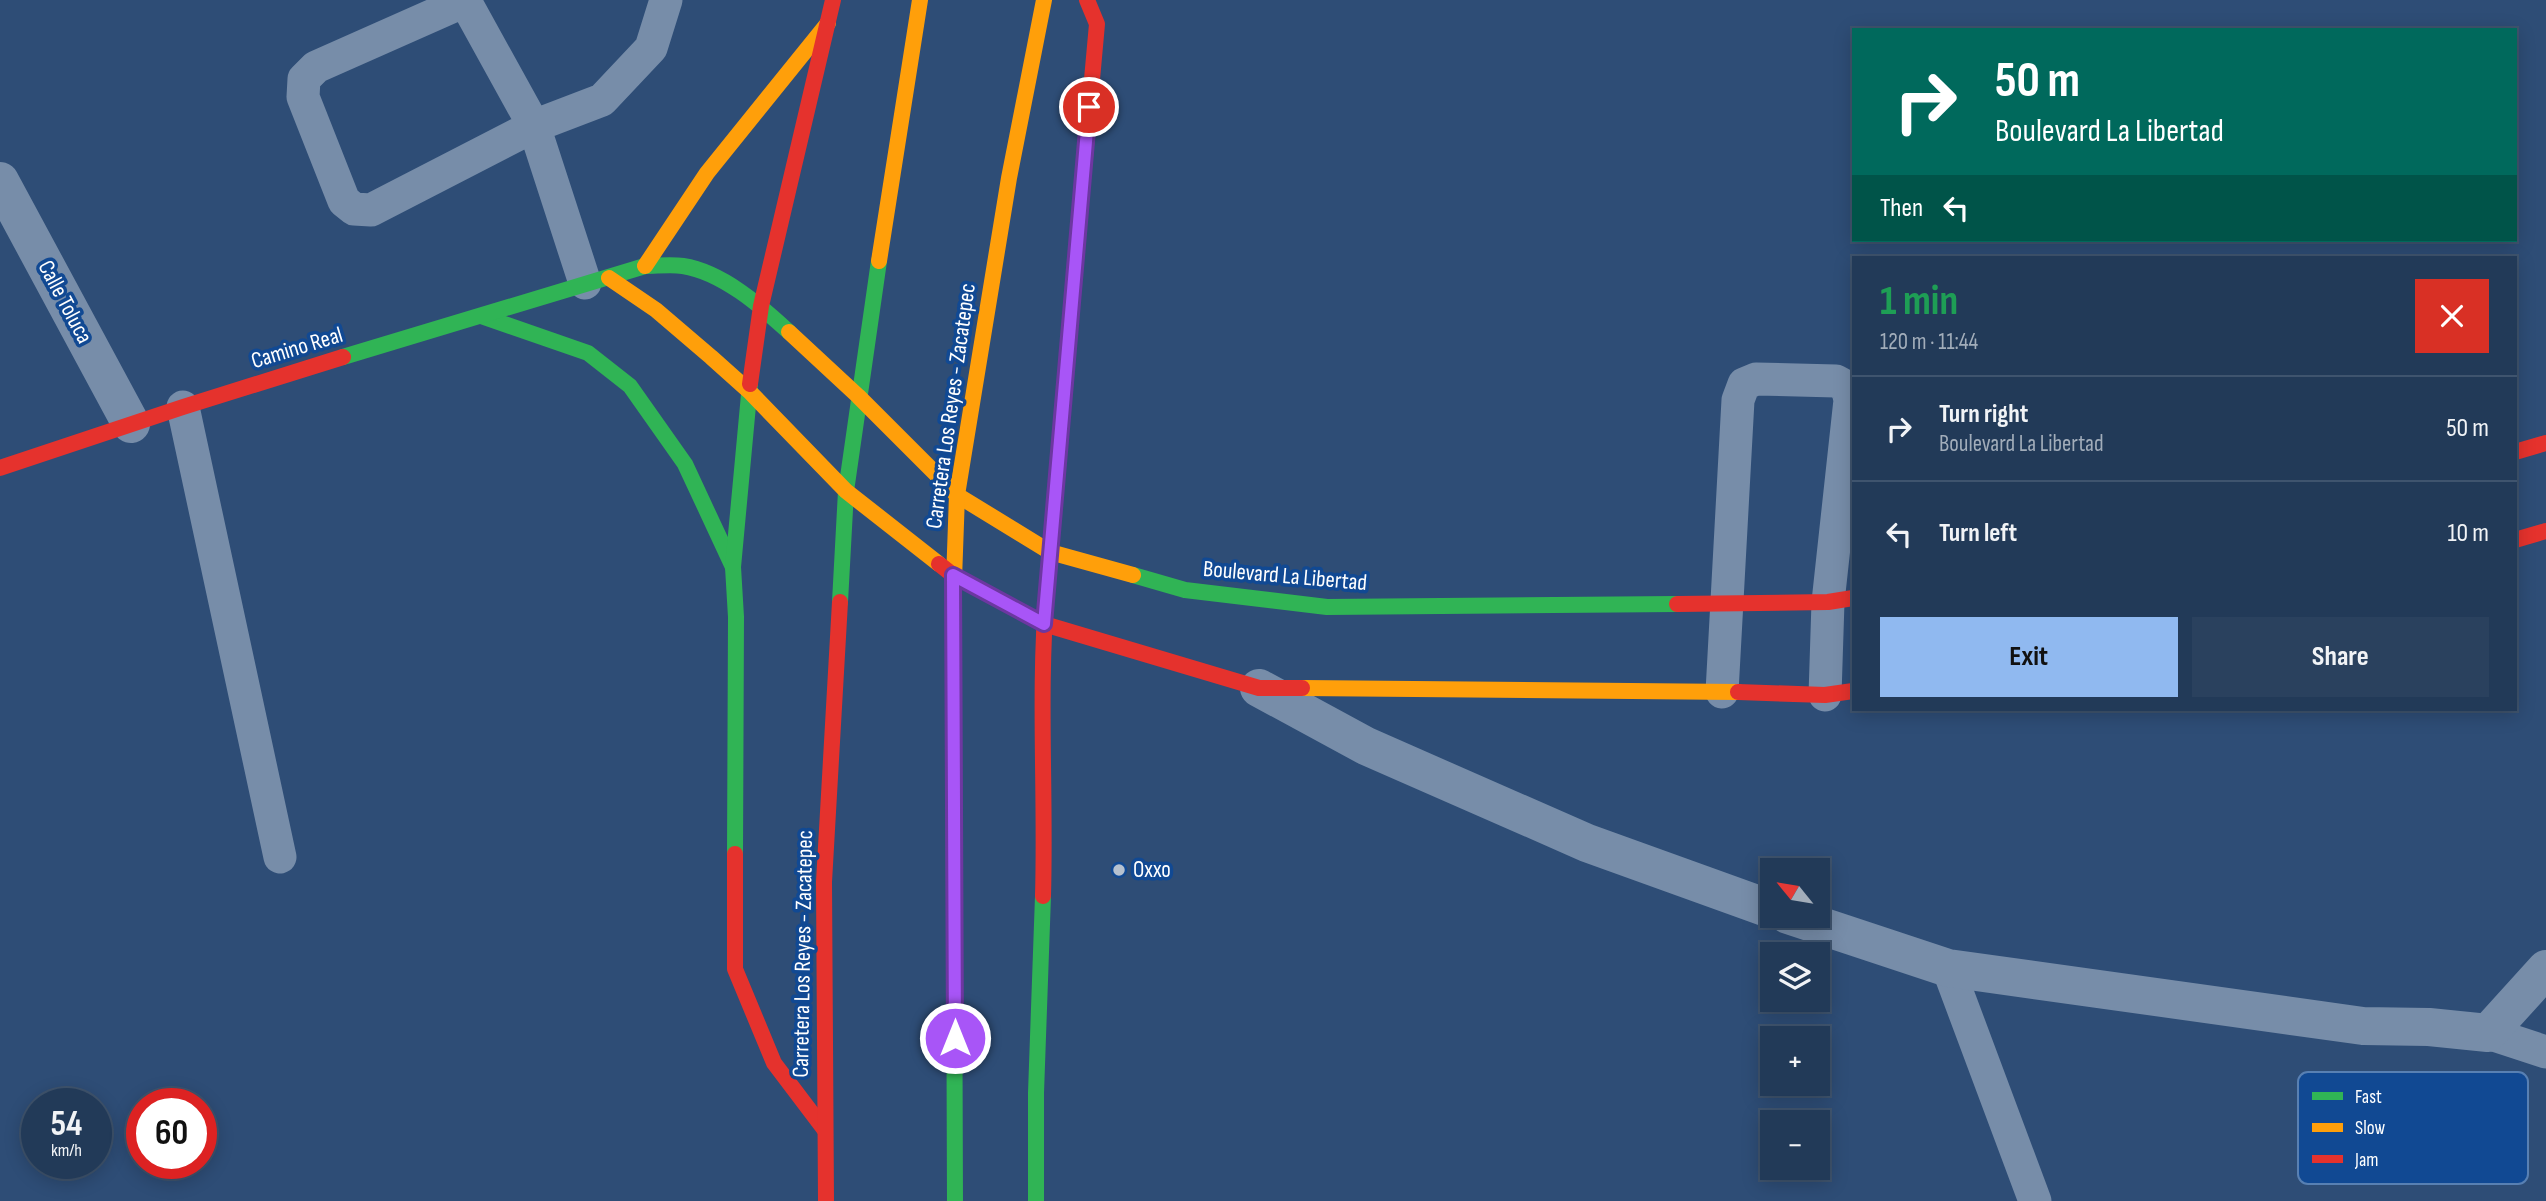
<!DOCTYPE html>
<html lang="en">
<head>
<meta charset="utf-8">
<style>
  body { margin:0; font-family:"Sofia Sans Condensed",sans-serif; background:#2a415e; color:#f1f3f6; height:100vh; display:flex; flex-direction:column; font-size:26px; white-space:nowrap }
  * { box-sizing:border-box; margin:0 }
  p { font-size:23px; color:#a2adba }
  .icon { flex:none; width:38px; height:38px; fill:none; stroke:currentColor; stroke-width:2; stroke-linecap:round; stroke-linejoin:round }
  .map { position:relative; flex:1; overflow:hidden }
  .panel { position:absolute; left:1852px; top:256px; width:665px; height:455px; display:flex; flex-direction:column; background:#223a58; border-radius:0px; box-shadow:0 4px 18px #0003,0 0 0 2px #3f546e }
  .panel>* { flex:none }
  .guide { position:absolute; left:1852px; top:28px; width:665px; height:214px; border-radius:0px; box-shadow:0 4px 18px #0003,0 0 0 2px #3f546e; background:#00695c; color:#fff; overflow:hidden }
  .needle { width:46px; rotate:300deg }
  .controls { position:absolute; left:1760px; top:858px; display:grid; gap:14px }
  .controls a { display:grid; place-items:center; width:70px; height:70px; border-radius:0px; background:#223a58; box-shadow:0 4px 18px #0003,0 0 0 2px #3f546e; font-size:35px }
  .speed { position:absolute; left:21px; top:1088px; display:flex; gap:14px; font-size:35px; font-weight:700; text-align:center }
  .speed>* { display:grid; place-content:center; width:91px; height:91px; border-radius:50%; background:#223a58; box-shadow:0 4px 18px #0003,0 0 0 2px #3f546e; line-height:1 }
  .speed small { font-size:18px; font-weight:400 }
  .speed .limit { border:10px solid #d22; background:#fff; color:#111 }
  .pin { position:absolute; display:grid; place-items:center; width:60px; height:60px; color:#fff; margin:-30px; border:4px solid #fff; border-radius:50%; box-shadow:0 2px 7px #0007 }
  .me { position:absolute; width:77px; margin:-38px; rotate:0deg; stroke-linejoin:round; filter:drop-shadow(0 0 5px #0008) }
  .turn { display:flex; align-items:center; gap:24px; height:147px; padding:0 28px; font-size:32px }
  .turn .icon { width:91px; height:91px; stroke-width:2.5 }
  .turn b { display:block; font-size:49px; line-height:60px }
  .then { display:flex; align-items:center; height:66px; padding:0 28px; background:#0003; gap:14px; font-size:26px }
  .round { display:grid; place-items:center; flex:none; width:74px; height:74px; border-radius:0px; background:#2a415e }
  .summary { display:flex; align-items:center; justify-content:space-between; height:119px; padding:0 28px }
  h1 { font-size:42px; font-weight:700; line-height:52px; color:#1e9e55 }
  .action { display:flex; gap:14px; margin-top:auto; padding:14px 28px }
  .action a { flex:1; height:80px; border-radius:0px; background:#90b9f0; color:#111; font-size:28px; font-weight:700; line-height:80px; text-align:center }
  .action a+a { background:#2a415e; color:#f1f3f6 }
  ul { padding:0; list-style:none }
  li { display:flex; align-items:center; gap:21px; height:105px; padding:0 28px; border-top:2px solid #3f546e }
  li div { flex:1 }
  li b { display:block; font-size:26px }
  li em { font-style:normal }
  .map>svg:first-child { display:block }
</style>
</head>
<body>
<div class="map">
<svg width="2546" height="1201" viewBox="0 0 2546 1201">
  <rect width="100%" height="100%" fill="#2e4d76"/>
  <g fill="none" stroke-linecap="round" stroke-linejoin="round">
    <g stroke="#778da9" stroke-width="33">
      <polyline points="585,283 534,126 465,1 316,67 304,79 303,97 344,201 354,209 371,210 534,126 602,100 651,48 666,0"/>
      <polyline points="183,407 280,857"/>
      <polyline points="1722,692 1738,400 1744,384 1756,379 1836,381 1847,387 1850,400 1828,602 1825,695"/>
      <polyline points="1948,968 2035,1201"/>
      <polyline points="2488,1033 2546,1052"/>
    </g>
    <g stroke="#778da9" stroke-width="38">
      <polyline points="0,181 131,424"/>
      <polyline points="1259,688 1366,746 1587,843 1773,910"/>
      <polyline points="1788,915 1948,968 2363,1026 2429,1027 2488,1033 2546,969"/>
    </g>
    <g stroke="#30b455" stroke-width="16">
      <polyline points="481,316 588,353 630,386 685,464 733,567"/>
      <path d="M343,357L645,266C657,266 671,264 683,266C722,272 761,306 789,332"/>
      <polyline points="1133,575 1185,590 1327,607 1677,604"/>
      <polyline points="1047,588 1080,212"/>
      <polyline points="840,602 846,491 879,261"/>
      <polyline points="953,608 955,1201"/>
      <polyline points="735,854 736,617 733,567 750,384"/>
      <polyline points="1036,1201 1036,1093 1043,896"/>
    </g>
    <g stroke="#ff9f0a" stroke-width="16">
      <polyline points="879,261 920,0"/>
      <polyline points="645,266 707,173 828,23"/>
      <polyline points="609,278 656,310 711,357 749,391 846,491 939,564"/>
      <polyline points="789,332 858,396 957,495 1050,552 1133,575"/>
      <polyline points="953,608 957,495 1009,178 1044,0"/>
      <polyline points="1302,688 1738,692"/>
    </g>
    <g stroke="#e5322d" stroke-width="16">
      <polyline points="1080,212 1097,24 1087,0"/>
      <polyline points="750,384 761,306 833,0"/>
      <polyline points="2515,452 2546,443"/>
      <polyline points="0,468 183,407 343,357"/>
      <polyline points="2515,540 2546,531"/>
      <polyline points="939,564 953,575 1044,624 1259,688 1302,688"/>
      <polyline points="1677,604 1828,602 1853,598"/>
      <polyline points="1738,692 1825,695 1853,691"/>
      <polyline points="735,854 735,969 774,1063 824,1129"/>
      <path d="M1043,896C1046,793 1038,690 1047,588"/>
      <polyline points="826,1201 824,882 840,602"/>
    </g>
  </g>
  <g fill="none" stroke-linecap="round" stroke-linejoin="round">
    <g stroke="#6d37a1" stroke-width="18">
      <polyline id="route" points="955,1038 953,575 1044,624 1089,107"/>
    </g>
    <use href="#route" stroke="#a855f7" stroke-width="12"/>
  </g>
  <circle fill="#b6c1cf" stroke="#114993" stroke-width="2.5" cx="1119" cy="870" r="7"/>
  <g text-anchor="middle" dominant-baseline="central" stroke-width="7" stroke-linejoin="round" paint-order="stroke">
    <g font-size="23" fill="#fff" stroke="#114993">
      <text transform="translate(65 302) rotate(62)">Calle Toluca</text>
      <text transform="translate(297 348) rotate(-17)">Camino Real</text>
      <text transform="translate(951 406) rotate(-82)">Carretera Los Reyes - Zacatepec</text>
      <text transform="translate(1285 576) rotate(5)">Boulevard La Libertad</text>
      <text transform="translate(803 954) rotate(-89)">Carretera Los Reyes - Zacatepec</text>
    </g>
    <g font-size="23" fill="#fff" stroke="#114993" text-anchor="start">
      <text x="1133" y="870">Oxxo</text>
    </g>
  </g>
  <rect x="2298" y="1072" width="230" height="112" rx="10" fill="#114993" stroke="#5880b3" stroke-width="2"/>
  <rect x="2312" y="1092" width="31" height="8" fill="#30b455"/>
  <rect x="2312" y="1123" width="31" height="9" fill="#ff9f0a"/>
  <rect x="2312" y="1155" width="31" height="8" fill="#e5322d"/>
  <g font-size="19" fill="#fff">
    <text x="2355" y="1103">Fast</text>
    <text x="2355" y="1134">Slow</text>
    <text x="2355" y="1166">Jam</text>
  </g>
</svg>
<div class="controls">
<a><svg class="needle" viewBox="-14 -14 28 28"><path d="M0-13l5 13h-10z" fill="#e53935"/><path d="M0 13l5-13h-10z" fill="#a2adba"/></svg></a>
<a><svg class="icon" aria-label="layers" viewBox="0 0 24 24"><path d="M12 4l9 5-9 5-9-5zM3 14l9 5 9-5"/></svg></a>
<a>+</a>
<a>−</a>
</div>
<div class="speed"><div>54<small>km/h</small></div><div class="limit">60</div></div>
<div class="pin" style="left:1089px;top:107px;background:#d93025"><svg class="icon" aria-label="arrive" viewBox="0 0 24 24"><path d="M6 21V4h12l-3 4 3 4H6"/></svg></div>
<svg class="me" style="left:955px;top:1038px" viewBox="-20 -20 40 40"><circle r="17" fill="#a855f7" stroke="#fff" stroke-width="3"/><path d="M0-11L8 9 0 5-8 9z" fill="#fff"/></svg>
<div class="guide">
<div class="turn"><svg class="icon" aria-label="right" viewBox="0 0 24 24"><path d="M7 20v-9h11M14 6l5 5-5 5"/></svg><div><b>50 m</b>Boulevard La Libertad</div></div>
<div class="then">Then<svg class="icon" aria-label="left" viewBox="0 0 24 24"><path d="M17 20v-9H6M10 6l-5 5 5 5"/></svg></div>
</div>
<section class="panel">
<div class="summary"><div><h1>1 min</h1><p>120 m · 11:44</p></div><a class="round" style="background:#d93025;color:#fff"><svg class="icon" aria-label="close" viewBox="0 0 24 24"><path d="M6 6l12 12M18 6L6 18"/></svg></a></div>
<ul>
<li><svg class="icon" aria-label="right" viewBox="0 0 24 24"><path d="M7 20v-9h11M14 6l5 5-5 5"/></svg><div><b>Turn right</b><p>Boulevard La Libertad</p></div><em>50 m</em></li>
<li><svg class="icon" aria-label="left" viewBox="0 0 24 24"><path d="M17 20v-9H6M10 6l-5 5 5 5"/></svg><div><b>Turn left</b></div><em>10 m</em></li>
</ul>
<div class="action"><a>Exit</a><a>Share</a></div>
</section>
</div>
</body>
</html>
